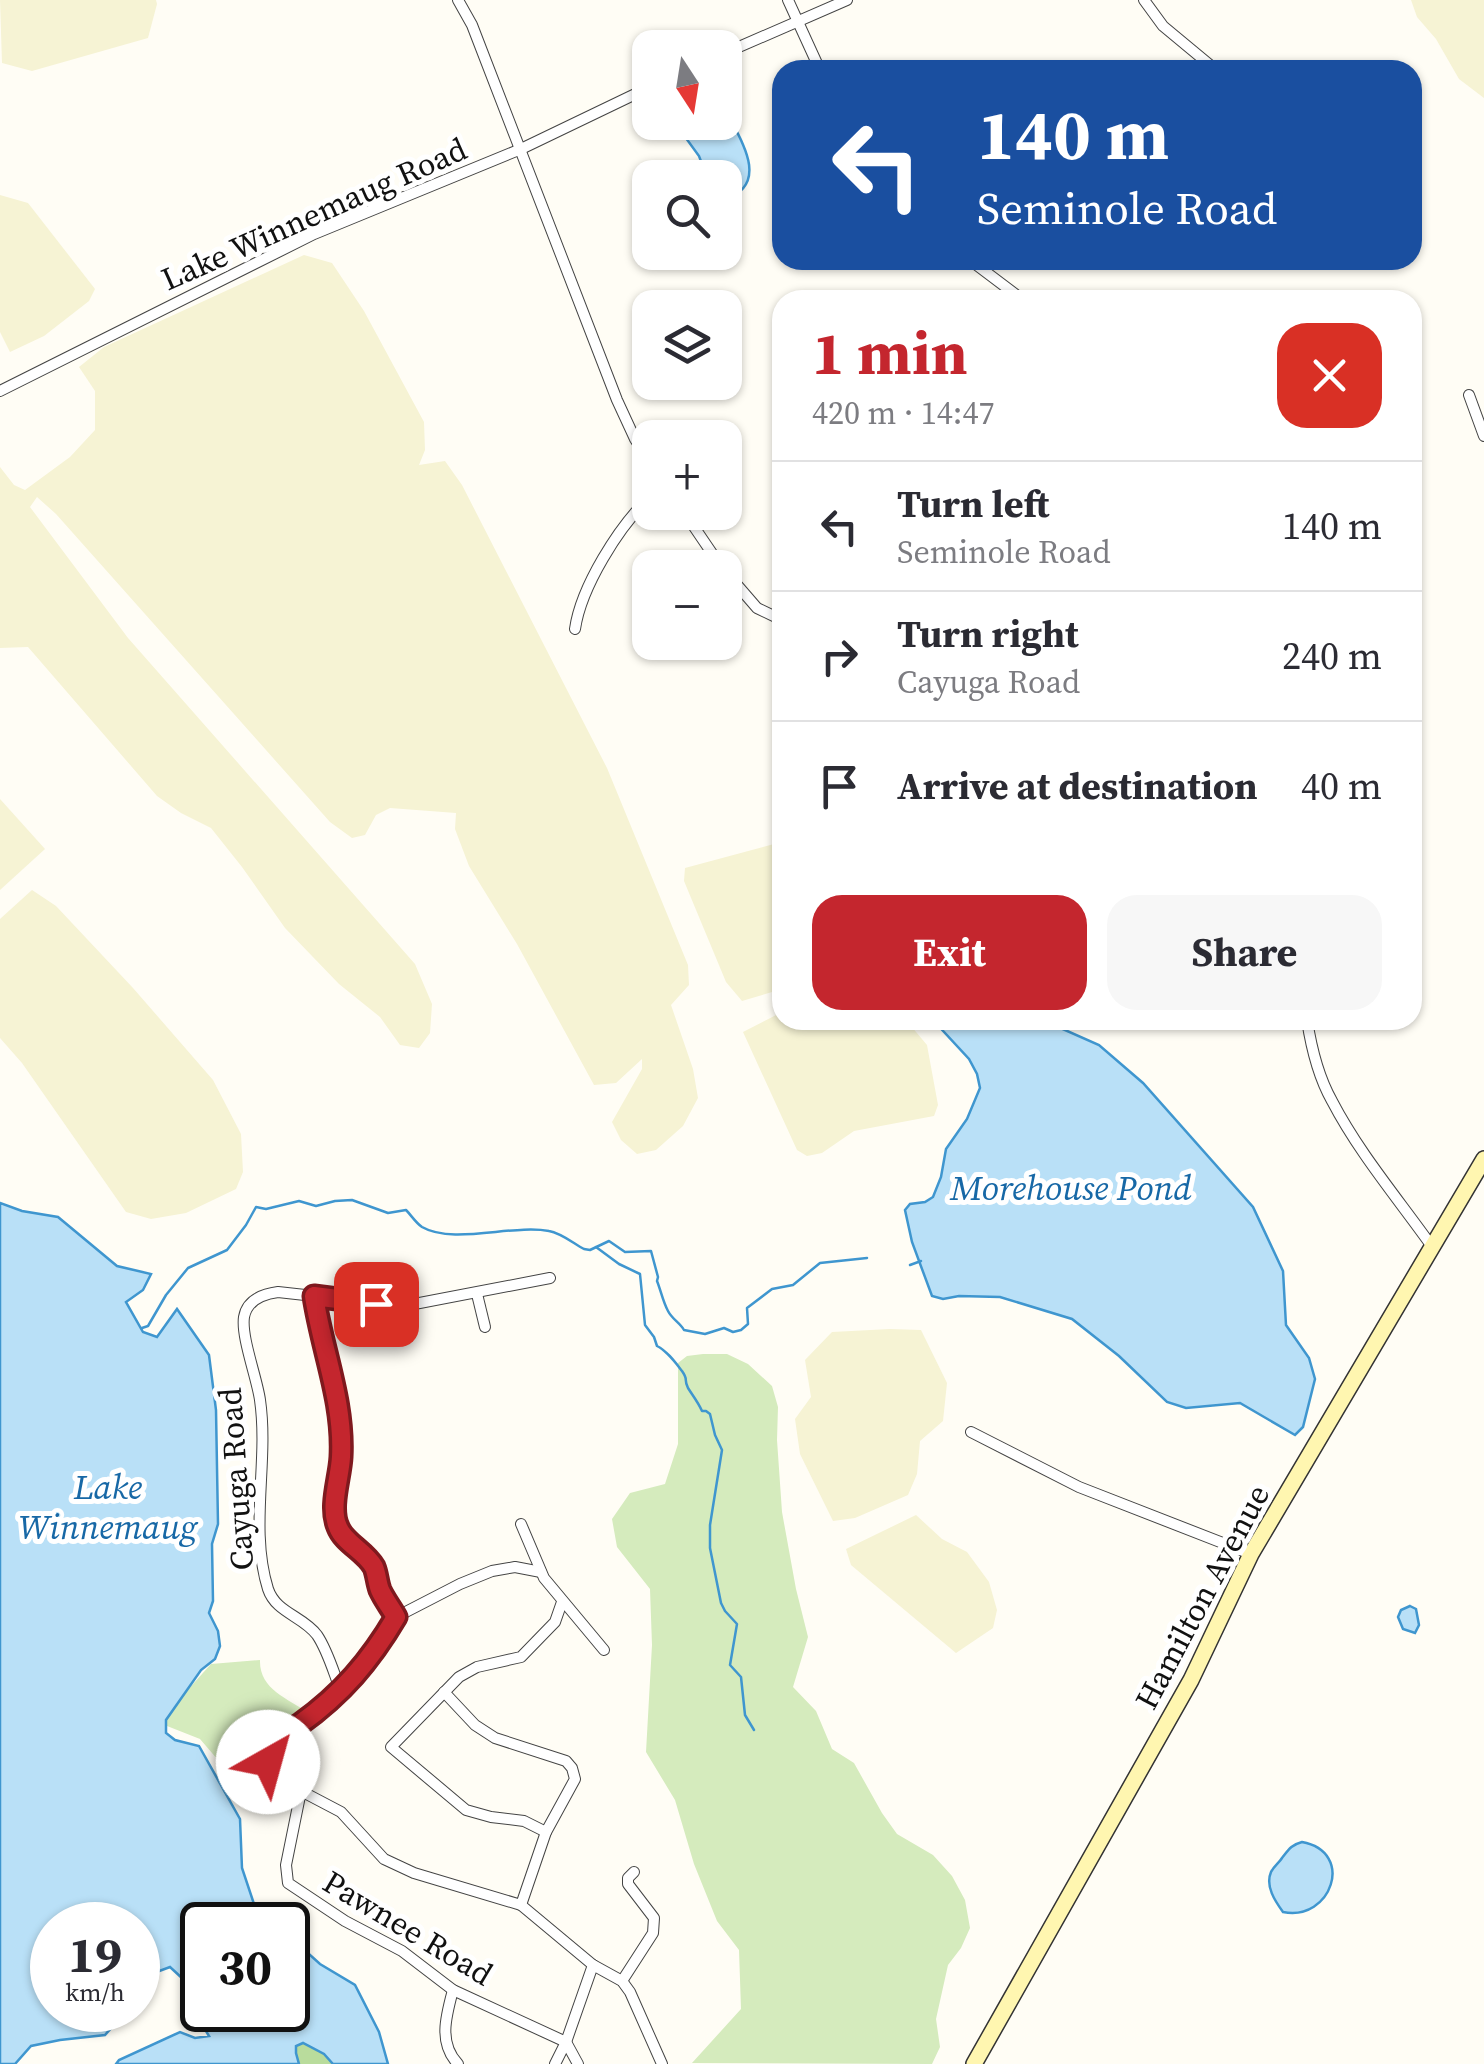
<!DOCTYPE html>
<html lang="en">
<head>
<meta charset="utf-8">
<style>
  body { margin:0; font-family:"Source Serif 4",serif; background:#f7f7f7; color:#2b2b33; height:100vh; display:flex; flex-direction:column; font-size:38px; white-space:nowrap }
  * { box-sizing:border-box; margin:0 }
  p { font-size:32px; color:#7c7c81 }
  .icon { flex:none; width:55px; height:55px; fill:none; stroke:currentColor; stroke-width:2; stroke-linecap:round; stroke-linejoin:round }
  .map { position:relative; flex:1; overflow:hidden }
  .side { position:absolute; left:772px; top:290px; width:650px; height:740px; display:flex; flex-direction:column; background:#fff; border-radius:30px; box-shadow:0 2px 8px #0004 }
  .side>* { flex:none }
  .hud { position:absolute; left:772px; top:60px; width:650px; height:210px; border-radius:30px; box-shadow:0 2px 8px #0004; background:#1a4fa0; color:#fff; overflow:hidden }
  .needle { width:65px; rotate:168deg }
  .buttons { position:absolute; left:632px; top:30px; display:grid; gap:20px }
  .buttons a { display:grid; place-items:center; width:110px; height:110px; border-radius:20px; background:#fff; box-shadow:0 2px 8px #0004; font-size:50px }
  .speed { position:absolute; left:30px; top:1902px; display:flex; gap:20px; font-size:50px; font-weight:700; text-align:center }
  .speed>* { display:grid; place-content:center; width:130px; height:130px; border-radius:50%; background:#fff; box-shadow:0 2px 8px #0004; line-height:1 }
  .speed small { font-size:25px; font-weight:400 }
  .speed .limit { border:5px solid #111; border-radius:15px; background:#fff; color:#111 }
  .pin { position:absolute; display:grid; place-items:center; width:85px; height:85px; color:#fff; margin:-42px; border-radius:20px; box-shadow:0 5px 15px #0006 }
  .me { position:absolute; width:110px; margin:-55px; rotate:38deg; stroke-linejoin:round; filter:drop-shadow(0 0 8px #0008) }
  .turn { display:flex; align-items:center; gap:35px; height:210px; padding:0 40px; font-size:45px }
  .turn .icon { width:130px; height:130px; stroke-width:2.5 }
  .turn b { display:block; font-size:70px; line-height:85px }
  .round { display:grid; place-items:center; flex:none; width:105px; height:105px; border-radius:30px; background:#f7f7f7 }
  .head { display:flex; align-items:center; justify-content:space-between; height:170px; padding:0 40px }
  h1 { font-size:60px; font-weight:700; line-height:75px; color:#c4262e }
  .button { display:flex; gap:20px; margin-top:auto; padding:20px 40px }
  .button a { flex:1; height:115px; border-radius:30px; background:#c4262e; color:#fff; font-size:40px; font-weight:700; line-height:115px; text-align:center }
  .button a+a { background:#f7f7f7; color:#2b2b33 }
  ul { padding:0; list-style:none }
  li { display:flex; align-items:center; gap:30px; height:130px; padding:0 40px; border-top:2px solid #e1e1e2 }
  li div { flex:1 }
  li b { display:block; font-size:38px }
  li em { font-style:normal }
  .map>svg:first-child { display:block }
</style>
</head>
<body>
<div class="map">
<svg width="1484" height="2064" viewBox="0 0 1484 2064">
  <rect width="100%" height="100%" fill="#fffdf5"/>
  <g fill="#f6f3d4">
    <polygon points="0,0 156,0 157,4 148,38 32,71 2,63"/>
    <polygon points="1411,0 1484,0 1484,98 1459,79 1436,39 1417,17"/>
    <polygon points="0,195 28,203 95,289 89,301 44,336 10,352 0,332"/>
    <polygon points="304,255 332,263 364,311 424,422 425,450 419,465 445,461 462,485 607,768 688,965 689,985 671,1005 693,1069 698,1098 683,1126 656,1150 637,1154 621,1140 612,1122 642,1069 642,1059 616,1083 594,1085 517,944 469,866 455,829 456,813 390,808 376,815 365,835 352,838 330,822 56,514 37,497 30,507 128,638 415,964 432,1004 430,1033 419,1048 400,1045 380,1017 339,984 285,928 242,867 211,828 181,813 157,796 28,647 0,648 0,467 14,485 25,490 70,457 95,430 95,391 79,367 104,347"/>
    <polygon points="0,799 45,849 0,890"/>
    <polygon points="774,844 782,848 782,989 742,1001 726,982 684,881 685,868"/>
    <polygon points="32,890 56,906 133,988 213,1080 241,1134 243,1172 236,1189 186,1213 151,1219 126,1212 22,1063 0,1038 0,919"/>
    <polygon points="782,1012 782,1020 906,1020 927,1045 938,1105 934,1116 854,1131 822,1153 807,1156 797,1150 743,1032"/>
    <polygon points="890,1329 921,1330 947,1383 943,1421 920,1441 917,1474 908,1495 855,1518 833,1521 800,1454 795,1419 811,1397 805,1360 832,1332"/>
    <polygon points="916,1515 942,1539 967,1552 989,1582 997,1610 993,1628 956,1653 851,1565 846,1549"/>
  </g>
  <g fill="#d5ebbd">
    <polygon points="703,1354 727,1354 748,1364 772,1386 778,1407 777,1440 782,1512 796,1589 808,1637 793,1687 816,1711 832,1749 854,1763 882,1813 897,1834 933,1855 952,1876 965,1900 970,1928 961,1948 948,1965 936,2019 940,2047 932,2064 692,2063 741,2009 739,1950 717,1921 694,1864 675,1800 646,1752 652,1645 650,1589 617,1547 612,1519 630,1493 665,1484 678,1444 678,1363 687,1356"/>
    <path d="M260,1660C259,1689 287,1698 309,1713L295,1731L218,1760L200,1739L167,1726L166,1714L211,1664Z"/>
  </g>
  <polygon fill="#b9dc9c" points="303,2042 324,2054 333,2064 299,2064 296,2053 296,2045"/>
  <g fill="#b9e0f7" stroke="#3f96cf" stroke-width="2.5">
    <path d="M725,108C738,137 770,179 730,198L725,195V178L707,177L699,156L675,123L725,122Z"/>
    <polygon points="933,1020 1026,1020 1056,1026 1099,1045 1143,1083 1253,1207 1283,1271 1286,1325 1309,1358 1315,1379 1303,1427 1295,1435 1240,1403 1186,1408 1167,1402 1119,1356 1072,1319 1000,1297 959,1296 943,1299 932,1296 912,1242 905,1210 910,1204 925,1202 933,1197 941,1177 946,1149 967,1119 980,1088 977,1074 969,1059"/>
    <polygon points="0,1203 22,1211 58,1217 117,1266 151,1274 143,1290 126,1302 143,1332 157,1337 177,1309 209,1355 216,1410 218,1524 212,1544 213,1601 209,1613 218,1631 220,1646 215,1659 201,1670 166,1720 166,1733 175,1740 199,1746 240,1819 242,1868 255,1907 276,1925 202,1925 202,2010 288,2010 288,1935 320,1964 355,1985 379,2032 388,2064 333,2064 324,2054 303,2043 296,2046 296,2053 299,2064 116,2064 119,2060 180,2032 195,2038 209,2036 187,2000 183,1979 170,1967 138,1979 138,1925 52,1925 52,2010 119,2010 120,2018 105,2035 60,2040 31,2046 15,2064 0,2064"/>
    <polygon points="1410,1606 1416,1609 1419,1625 1415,1633 1403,1629 1398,1617 1401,1610"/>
    <path d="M1302,1842C1356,1852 1331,1922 1283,1912C1275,1901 1265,1886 1271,1872C1274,1866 1279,1863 1282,1858C1289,1849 1291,1845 1302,1842Z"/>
  </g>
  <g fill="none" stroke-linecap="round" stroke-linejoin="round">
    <g stroke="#3f96cf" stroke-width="2.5">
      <path d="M596,1247L619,1264L640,1274L645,1325L654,1337L657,1346C667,1351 675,1362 682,1371C689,1381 683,1377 688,1388C693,1396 698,1402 702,1411H706L710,1414L715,1435L722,1450L710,1525V1548L721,1603L725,1611L737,1624L730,1665L741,1677L745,1715L754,1730"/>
      <polyline points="910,1265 921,1261"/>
      <path d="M142,1328L148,1326L166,1295L188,1268L227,1250L246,1225L256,1207L266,1209L299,1201L316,1206L335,1201L352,1200L388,1213L406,1210C411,1215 416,1223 422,1227C453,1245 513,1224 549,1231C561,1233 573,1243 584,1249L590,1250L609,1241L625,1252L651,1251L658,1277L657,1281C661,1291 663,1302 668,1311C672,1319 680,1323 684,1330L705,1334L724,1328L733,1332L741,1330L748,1324L747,1308L772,1289L793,1285L820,1263L867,1258"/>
    </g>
    <g stroke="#444" stroke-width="12">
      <g id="street">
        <polyline points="458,0 472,25 617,400 635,439 650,462"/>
        <polyline points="788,0 820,70"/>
        <polyline points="1144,0 1163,26 1216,70"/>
        <polyline points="725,53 847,0"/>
        <polyline points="970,260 1023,300"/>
        <polyline points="0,391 314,234 521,149 650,87"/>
        <polyline points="1469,395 1484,436"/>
        <polyline points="684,512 722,568"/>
        <polyline points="725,571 757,608 782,620"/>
        <path d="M575,629C581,587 619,526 650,497"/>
        <path d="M1307,1020C1311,1046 1319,1078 1332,1101C1359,1153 1399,1200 1433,1248"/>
        <polyline points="477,1294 485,1327"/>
        <path d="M314,1296C322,1350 344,1401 341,1457C340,1478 329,1507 338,1527C343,1541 361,1549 369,1561C376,1570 376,1579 380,1590C384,1599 391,1608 396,1617"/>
        <polyline points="971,1432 1079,1487 1251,1554"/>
        <polyline points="521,1524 544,1578 604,1650"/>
        <polyline points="541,1572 515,1567 492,1571 460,1584 396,1617 376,1651 341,1691 297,1726 274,1738 267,1748 268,1762 277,1775 301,1791 341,1812 384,1859 414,1873 521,1905 593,1965 622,1981 630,1992 662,2064"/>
        <path d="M341,1691C334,1674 328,1651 317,1635C303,1616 276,1613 268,1589C249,1528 269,1462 260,1400C257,1378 241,1337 244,1317C247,1300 263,1294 278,1292L404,1306L550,1278"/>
        <polyline points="444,1692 475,1725 495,1738 566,1761 572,1768 575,1779 546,1832 521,1905"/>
        <polyline points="301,1791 286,1865 288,1883 345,1921 402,1951 453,1990 566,2042 578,2064"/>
        <polyline points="546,1832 524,1821 491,1817 466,1810 391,1747 459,1677 477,1667 521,1657 555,1622 562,1602"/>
        <polyline points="622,1981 653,1933 654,1918 628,1884 628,1878 634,1872"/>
        <path d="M453,1990C446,2016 438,2043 458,2064"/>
        <polyline points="555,2064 566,2042 593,1965"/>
      </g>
    </g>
    <g stroke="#333" stroke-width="18">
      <polyline id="secondary" points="974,2064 1191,1680 1251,1554 1484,1159"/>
    </g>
    <use href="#street" stroke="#fff" stroke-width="10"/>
    <use href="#secondary" stroke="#fff6b0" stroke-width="15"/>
  </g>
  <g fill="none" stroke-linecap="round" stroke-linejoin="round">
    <g stroke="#7f191e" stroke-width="25">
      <path id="route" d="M268,1762C266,1734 281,1737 300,1724C342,1694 370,1661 396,1617C391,1608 384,1599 380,1590C377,1582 377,1574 374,1567C365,1551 344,1543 338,1527C329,1507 340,1478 341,1457C344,1401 322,1350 314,1296L376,1304"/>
    </g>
    <use href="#route" stroke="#c4262e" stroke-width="18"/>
  </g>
  <g text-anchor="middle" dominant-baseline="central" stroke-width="10" stroke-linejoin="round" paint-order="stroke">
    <g font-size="32" fill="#111" stroke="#fff">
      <text transform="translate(314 214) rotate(-24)">Lake Winnemaug Road</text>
      <text transform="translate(236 1479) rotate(-94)">Cayuga Road</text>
      <text transform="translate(1202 1597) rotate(-62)">Hamilton Avenue</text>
      <text transform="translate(408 1928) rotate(31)">Pawnee Road</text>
    </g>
    <g font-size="35" font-style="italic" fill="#1768a6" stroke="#fff">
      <text x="1071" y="1188">Morehouse Pond</text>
      <text x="108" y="1487">Lake<tspan x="108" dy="40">Winnemaug</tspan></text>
    </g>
  </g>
</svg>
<div class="buttons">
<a><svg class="needle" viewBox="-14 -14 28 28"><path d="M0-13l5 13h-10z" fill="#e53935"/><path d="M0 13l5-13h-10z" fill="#7c7c81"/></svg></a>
<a><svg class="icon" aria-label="search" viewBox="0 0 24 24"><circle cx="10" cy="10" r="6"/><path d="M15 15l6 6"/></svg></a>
<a><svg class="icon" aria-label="layers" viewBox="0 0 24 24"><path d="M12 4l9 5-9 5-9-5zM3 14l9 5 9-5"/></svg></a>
<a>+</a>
<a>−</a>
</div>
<div class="speed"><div>19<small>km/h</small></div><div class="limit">30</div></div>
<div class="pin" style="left:376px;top:1304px;background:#d93025"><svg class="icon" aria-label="arrive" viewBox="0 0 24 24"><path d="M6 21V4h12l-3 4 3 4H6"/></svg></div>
<svg class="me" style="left:268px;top:1762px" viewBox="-20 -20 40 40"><circle r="19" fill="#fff"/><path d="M0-13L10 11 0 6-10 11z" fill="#c4262e"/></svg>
<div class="hud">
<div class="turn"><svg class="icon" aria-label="left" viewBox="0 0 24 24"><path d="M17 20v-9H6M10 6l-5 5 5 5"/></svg><div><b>140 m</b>Seminole Road</div></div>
</div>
<section class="side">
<div class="head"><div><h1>1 min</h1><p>420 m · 14:47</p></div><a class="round" style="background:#d93025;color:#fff"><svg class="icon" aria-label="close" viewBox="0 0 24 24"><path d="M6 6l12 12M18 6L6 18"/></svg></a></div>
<ul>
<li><svg class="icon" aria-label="left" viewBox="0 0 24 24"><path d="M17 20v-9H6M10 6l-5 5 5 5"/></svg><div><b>Turn left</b><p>Seminole Road</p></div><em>140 m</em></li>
<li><svg class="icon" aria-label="right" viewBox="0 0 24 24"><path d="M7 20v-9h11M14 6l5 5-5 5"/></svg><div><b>Turn right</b><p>Cayuga Road</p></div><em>240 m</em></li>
<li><svg class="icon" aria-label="arrive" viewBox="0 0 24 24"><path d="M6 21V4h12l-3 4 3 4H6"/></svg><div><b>Arrive at destination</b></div><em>40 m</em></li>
</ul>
<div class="button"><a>Exit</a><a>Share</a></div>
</section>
</div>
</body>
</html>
